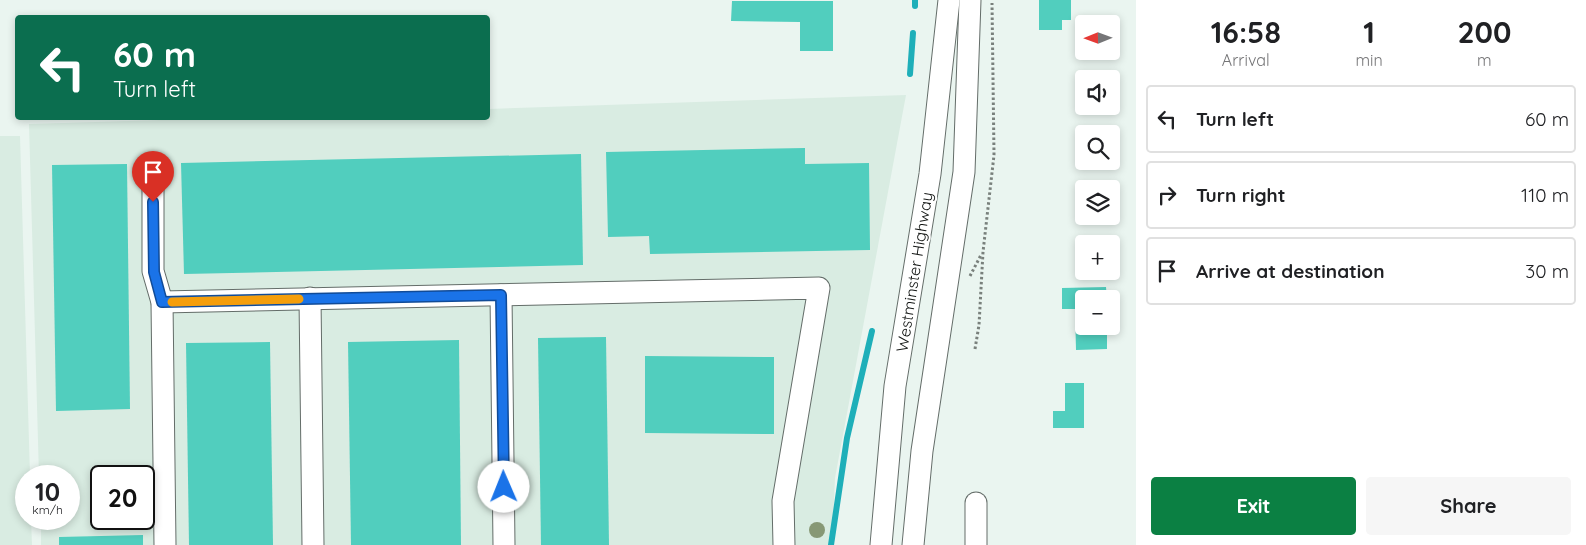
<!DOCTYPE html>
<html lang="en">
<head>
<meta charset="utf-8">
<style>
  body { margin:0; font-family:Quicksand,sans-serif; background:#f6f6f6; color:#202124; height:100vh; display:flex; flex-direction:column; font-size:19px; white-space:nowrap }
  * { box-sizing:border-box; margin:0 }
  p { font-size:16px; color:#757577 }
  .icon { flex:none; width:28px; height:28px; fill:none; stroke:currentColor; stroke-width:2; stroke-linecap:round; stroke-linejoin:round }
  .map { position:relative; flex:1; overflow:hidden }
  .details { display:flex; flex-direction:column; background:#fff; width:450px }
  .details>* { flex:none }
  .banner { position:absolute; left:15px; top:15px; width:475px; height:105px; border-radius:5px; box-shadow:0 2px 8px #0003; background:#0b6e4f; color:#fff; overflow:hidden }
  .needle { width:32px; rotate:269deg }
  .buttons { position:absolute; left:1075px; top:15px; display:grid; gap:10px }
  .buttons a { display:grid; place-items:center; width:45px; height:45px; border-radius:5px; background:#fff; box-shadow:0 2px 8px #0003; font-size:25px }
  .speed { position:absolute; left:15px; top:465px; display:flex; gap:10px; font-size:25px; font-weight:700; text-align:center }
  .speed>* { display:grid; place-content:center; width:65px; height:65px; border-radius:50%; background:#fff; box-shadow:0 2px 8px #0003; line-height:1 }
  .speed small { font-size:12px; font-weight:400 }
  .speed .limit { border:2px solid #111; border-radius:8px; background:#fff; color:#111 }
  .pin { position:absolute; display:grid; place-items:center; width:42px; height:42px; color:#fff; margin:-51px -21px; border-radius:50% 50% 50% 0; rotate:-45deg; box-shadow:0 0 5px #0007 }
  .pin .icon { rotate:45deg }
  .me { position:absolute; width:55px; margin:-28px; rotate:359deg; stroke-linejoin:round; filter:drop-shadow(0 0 4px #0008) }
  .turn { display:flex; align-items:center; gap:18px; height:105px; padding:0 15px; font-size:22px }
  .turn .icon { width:65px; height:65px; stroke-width:2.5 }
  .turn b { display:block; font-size:35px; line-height:42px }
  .eta { display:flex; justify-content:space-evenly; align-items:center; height:85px; text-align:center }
  .eta b { font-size:30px; font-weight:800; line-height:35px }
  .primary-button { display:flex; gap:10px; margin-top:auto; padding:10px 15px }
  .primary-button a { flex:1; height:58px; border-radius:5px; background:#0b8043; color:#fff; font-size:20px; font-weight:800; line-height:58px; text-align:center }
  .primary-button a+a { background:#f6f6f6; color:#202124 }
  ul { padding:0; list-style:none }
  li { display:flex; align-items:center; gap:15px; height:68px; margin:0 10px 8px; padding:0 5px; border:2px solid #e0e0e0; border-radius:5px }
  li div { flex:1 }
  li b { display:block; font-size:19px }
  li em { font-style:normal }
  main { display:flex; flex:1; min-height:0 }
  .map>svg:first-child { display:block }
</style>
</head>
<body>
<main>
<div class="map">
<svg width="1136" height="545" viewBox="0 0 1136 545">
  <rect width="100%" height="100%" fill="#eaf5f0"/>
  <g fill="#d9ece2" fill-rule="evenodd">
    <path d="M906,95L835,478L832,545H41V519H69V476H39L29,124L228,118H488V109ZM101,476H144V519H101Z"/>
    <polygon points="0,136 20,136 30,476 26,476 26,519 31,519 32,545 0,545"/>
  </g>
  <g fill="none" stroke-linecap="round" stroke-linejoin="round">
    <g stroke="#1eafb9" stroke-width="6">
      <polyline points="915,6 915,0"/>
      <polyline points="910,74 913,33"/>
      <polyline points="831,545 847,438 872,331"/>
    </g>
  </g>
  <g fill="#51cebe">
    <polygon points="1039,0 1071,0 1071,20 1062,20 1062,30 1039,30"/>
    <polygon points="732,1 833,1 833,51 800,51 800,22 731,21"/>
    <polygon points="805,148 805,164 869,163 870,250 650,254 649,236 608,237 606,152"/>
    <polygon points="581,154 583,265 184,274 181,163"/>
    <polygon points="127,164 130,409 56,411 52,165"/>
    <polygon points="1106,287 1107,299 1084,299 1084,326 1107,326 1107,349 1076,350 1075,309 1062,309 1062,288"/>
    <polygon points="606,337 609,545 541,545 538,338"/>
    <polygon points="459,340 461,545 351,545 348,342"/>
    <polygon points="270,342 273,545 189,545 186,343"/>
    <polygon points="645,356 774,357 774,434 645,433"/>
    <polygon points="1065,383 1084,383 1084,428 1053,428 1053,411 1065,411"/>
    <polygon points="143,535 143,545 59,545 59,537"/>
  </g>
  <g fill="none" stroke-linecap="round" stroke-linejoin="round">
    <g stroke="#646d69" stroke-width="23">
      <g id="minor">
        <polyline points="153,167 153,271 162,302 165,545"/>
        <polyline points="501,295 504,545"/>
        <polyline points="310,298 313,545"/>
        <polyline points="162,302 819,288 783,501 784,545"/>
        <polyline points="976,503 976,545"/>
        <polyline points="881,545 895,386 930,174 949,0"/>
        <polyline points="913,545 922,451 964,172 970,0"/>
      </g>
    </g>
    <g stroke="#79807c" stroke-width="3" stroke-dasharray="2.5 2.5" stroke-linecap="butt">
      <polyline points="970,276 981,255"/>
      <polyline points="975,349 979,325 983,252 994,155 992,3"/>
    </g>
    <use href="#minor" stroke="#fff" stroke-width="21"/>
  </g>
  <circle fill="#879875" cx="817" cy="530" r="8"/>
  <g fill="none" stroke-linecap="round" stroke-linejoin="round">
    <g stroke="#114b97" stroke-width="12">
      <polyline id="route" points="153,202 154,272 162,302 501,295 504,487"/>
    </g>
    <use href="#route" stroke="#1a73e8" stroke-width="9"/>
    <polyline stroke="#f59e0b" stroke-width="9" points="172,302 299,299"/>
  </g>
  <g text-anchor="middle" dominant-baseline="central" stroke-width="4" stroke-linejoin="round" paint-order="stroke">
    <g font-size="16" fill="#101311" stroke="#fff">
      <text transform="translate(914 272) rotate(-81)">Westminster Highway</text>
    </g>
  </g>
</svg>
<div class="buttons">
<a><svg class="needle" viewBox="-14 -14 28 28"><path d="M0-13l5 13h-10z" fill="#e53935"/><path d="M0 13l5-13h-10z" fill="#757577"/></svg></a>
<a><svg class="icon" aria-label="sound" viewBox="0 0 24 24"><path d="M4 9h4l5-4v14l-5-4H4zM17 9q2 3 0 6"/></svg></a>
<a><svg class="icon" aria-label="search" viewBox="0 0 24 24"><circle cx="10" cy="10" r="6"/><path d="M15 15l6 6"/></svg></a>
<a><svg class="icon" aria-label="layers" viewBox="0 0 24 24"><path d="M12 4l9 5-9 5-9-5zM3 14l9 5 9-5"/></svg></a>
<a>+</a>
<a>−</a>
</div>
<div class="speed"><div>10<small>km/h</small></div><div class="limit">20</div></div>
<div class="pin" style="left:153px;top:202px;background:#d93025"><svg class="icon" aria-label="arrive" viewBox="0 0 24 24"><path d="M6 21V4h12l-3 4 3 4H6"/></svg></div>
<svg class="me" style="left:504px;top:487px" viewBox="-20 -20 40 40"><circle r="19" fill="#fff"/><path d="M0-13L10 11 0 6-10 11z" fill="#1a73e8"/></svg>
<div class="banner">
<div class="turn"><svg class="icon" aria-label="left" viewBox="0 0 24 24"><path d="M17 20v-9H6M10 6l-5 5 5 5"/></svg><div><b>60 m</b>Turn left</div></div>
</div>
</div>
<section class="details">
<div class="eta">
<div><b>16:58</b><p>Arrival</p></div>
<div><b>1</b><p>min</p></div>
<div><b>200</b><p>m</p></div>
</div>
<ul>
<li><svg class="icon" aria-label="left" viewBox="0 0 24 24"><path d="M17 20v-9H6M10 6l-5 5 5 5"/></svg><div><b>Turn left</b></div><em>60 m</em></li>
<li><svg class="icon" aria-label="right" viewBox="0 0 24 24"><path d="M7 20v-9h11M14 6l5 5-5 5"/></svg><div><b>Turn right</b></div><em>110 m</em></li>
<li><svg class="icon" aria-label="arrive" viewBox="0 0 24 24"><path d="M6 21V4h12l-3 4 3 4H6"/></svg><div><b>Arrive at destination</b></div><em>30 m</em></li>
</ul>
<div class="primary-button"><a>Exit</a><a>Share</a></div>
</section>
</main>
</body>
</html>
